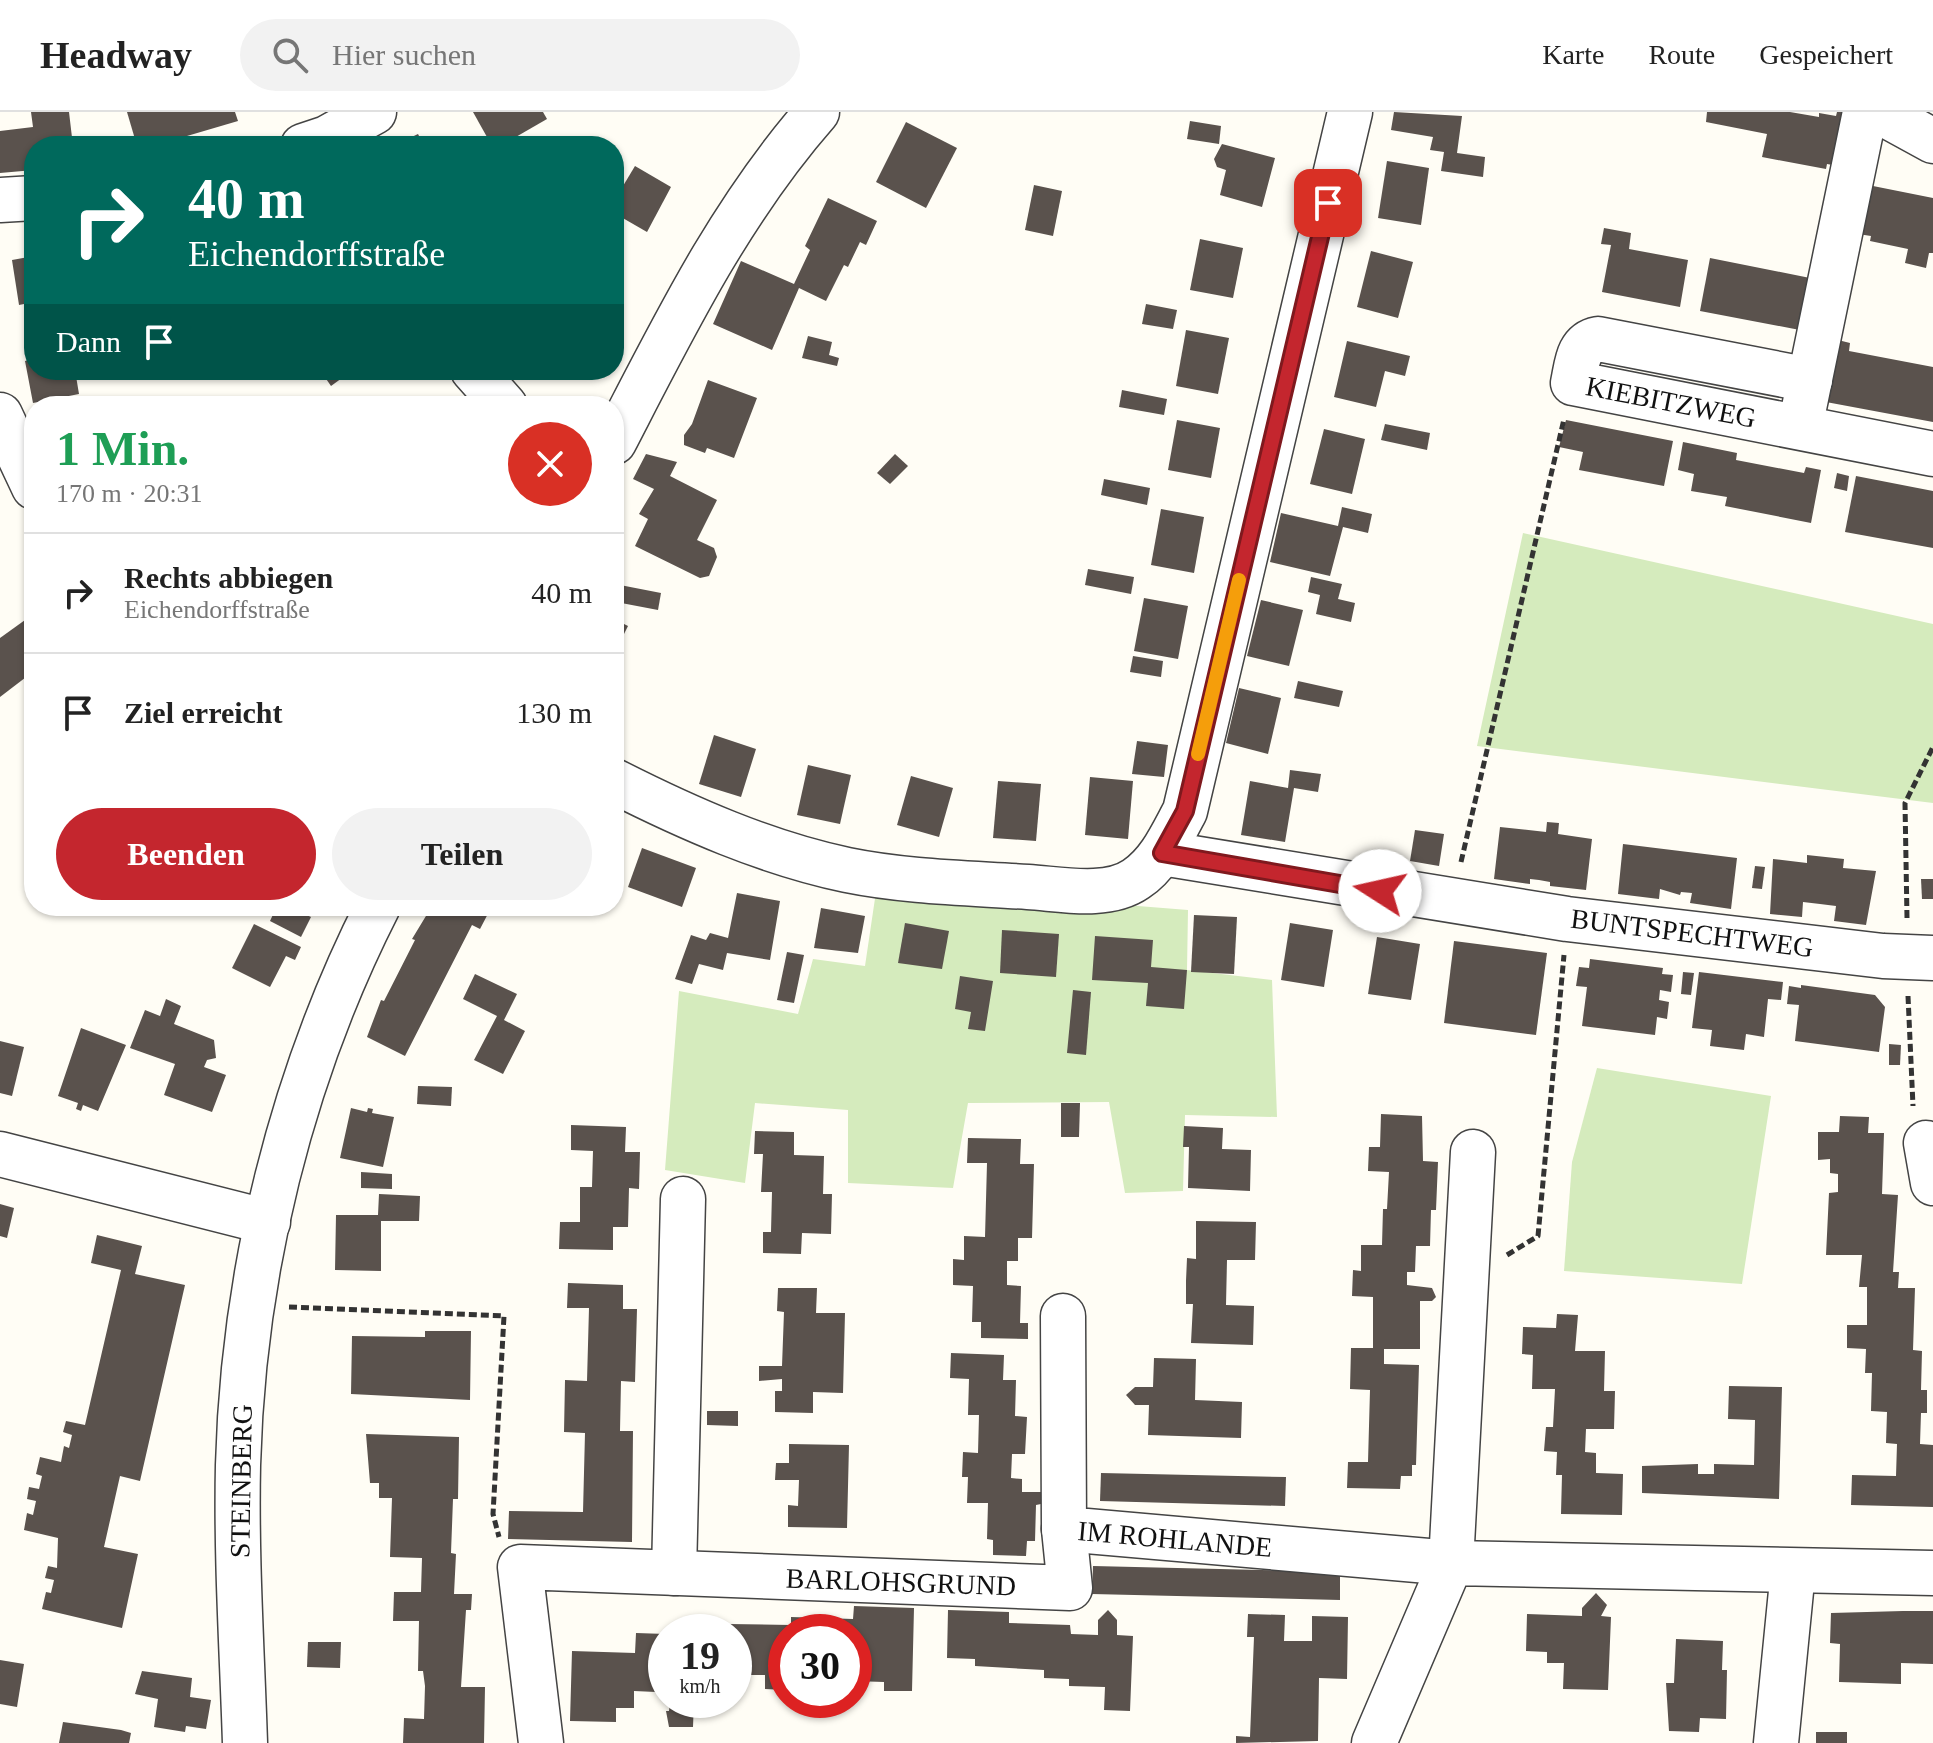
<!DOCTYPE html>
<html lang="de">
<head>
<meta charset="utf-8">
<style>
  body { margin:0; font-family:Georgia,serif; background:#f2f2f2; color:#222; height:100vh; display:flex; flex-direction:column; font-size:30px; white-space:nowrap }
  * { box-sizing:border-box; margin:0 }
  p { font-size:26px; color:#767676 }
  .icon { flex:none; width:44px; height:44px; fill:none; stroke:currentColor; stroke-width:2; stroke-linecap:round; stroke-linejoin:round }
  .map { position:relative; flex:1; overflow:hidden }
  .details { position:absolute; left:24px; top:284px; width:600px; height:520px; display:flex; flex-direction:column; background:#fff; border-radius:32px; box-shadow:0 2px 6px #0004 }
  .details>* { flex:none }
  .hud { position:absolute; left:24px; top:24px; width:600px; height:244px; border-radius:32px; box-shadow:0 2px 6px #0004; background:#00695c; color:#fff; overflow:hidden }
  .speed { position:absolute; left:648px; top:1502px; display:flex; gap:16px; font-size:40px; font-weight:700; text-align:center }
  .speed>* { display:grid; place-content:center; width:104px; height:104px; border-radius:50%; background:#fff; box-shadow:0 2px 6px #0004; line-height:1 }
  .speed small { font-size:20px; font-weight:400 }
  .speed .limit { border:12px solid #d22; background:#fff; color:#111 }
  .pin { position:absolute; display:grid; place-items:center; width:68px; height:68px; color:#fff; margin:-34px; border-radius:16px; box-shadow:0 4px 12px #0006 }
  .me { position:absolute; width:88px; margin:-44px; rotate:280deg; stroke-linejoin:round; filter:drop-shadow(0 0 6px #0008) }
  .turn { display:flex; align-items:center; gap:28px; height:168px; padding:0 32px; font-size:36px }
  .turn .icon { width:104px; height:104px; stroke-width:2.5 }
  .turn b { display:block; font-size:56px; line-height:68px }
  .then { display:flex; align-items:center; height:76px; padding:0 32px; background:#0003; gap:16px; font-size:30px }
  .round { display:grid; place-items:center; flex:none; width:84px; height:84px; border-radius:42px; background:#f2f2f2 }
  .headline { display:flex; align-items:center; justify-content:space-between; height:136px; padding:0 32px }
  h1 { font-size:48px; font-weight:800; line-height:60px; color:#1e9e55 }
  .primary-button { display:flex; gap:16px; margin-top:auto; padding:16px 32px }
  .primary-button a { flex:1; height:92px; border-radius:48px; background:#c4262e; color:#fff; font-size:32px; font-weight:800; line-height:92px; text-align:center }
  .primary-button a+a { background:#f2f2f2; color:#222 }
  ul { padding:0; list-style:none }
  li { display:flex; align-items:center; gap:24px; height:120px; padding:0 32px; border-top:2px solid #e0e0e0 }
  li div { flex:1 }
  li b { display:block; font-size:30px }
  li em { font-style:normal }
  header { display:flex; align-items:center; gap:48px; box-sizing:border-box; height:112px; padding:0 40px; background:#fff; border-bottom:2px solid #e0e0e0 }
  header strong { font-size:38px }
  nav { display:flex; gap:44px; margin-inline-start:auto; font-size:28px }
  .search { width:560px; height:72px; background:#f2f2f2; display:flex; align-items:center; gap:20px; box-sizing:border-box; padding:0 28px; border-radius:44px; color:#767676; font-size:30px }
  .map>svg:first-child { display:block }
</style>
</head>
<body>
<header>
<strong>Headway</strong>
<div class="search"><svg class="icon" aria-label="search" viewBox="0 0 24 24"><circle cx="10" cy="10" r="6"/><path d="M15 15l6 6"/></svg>Hier suchen</div>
<nav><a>Karte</a><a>Route</a><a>Gespeichert</a></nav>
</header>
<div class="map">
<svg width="1933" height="1631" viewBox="0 0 1933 1631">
  <rect width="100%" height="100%" fill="#fffdf5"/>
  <g fill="#d5ebbd">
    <polygon points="1523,421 1933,512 1933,691 1477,634"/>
    <polygon points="877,773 1188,798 1187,858 1272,868 1277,1005 1185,1003 1183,1079 1125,1081 1109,990 968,991 953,1076 848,1071 848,998 755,991 745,1071 665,1058 679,879 798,902 813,847 865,854"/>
    <polygon points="1597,956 1771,984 1742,1172 1564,1159 1572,1050"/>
  </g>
  <g fill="#5a524d">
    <polygon points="31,0 69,0 73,34 34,34 34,58 0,61 0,19 33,15"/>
    <polygon points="127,0 235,0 238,9 153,34 137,34"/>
    <polygon points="473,0 543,0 547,7 500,34 492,34"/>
    <polygon points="1394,0 1462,4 1457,41 1485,45 1483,65 1441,59 1444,40 1430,38 1433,25 1391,18"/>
    <polygon points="1707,0 1790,0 1819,5 1819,1 1836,4 1837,0 1848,0 1838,54 1827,52 1826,57 1762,45 1767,22 1706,10"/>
    <polygon points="1190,9 1221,14 1219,32 1187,27"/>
    <polygon points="906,10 957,36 926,96 876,70"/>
    <polygon points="418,22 424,34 393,34"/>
    <polygon points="1222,32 1275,46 1262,95 1220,83 1226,58 1217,55 1214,47"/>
    <polygon points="1387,49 1429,56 1421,113 1378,106"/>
    <polygon points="635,54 671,75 647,120 614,101 614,89"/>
    <polygon points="1034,73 1062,79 1053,124 1025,118"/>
    <polygon points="1868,73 1933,86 1933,141 1929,141 1926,156 1905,151 1908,137 1870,129 1871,124 1858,122"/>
    <polygon points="828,86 877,109 866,133 860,130 848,155 844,153 826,189 799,176 772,238 713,212 741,149 794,172 810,138 805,134"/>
    <polygon points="1604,116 1631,121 1629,137 1688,148 1680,195 1602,180 1611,133 1601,132"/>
    <polygon points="1200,127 1243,136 1233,186 1190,178"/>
    <polygon points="1371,139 1413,150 1398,206 1357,195"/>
    <polygon points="34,144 34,190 19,193 12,148"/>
    <polygon points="1710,146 1815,167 1805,219 1700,199"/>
    <polygon points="1146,192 1177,198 1173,217 1142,212"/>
    <polygon points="1186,218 1229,226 1218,282 1176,274"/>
    <polygon points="808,224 832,230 829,243 839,246 837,254 802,246"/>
    <polygon points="1838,228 1850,231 1849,239 1933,255 1933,310 1826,290"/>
    <polygon points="1347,229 1410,244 1405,264 1385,259 1376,295 1334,285"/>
    <polygon points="34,247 34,258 75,258 79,282 33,291 25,249"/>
    <polygon points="320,258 353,258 331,274"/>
    <polygon points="708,268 757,286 734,346 707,336 705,341 684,333 684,323 692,312"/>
    <polygon points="1122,278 1167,287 1164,303 1119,295"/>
    <polygon points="1177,308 1220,316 1211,366 1168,358"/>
    <polygon points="1566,308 1673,329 1664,374 1579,358 1583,340 1559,335"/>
    <polygon points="1385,312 1430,321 1427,338 1381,328"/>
    <polygon points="1324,317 1365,327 1352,382 1310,372"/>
    <polygon points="1683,330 1737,341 1736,348 1804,361 1806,355 1821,358 1811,411 1725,394 1727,385 1691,379 1694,362 1678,358"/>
    <polygon points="646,342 677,350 670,364 717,388 697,428 714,436 717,445 709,464 700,466 635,434 648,407 639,402 654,377 633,367"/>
    <polygon points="895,342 908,354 890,372 877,361"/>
    <polygon points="1837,361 1849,364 1847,379 1834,376"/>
    <polygon points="1856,364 1933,379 1933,436 1845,420"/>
    <polygon points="1104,367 1150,376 1147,393 1101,383"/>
    <polygon points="1342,395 1372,402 1368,421 1343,415 1330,464 1270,450 1281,401 1338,414"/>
    <polygon points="1161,397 1204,405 1194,461 1151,453"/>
    <polygon points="1088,457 1134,465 1131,482 1085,473"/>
    <polygon points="1311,465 1342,472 1338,487 1355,491 1351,510 1316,502 1320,483 1308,480"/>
    <polygon points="620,473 661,481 658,498 616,490"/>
    <polygon points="1144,486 1188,494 1178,547 1134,539"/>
    <polygon points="1261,488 1303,498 1289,554 1247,544"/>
    <polygon points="32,503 34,559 0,585 0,526"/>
    <polygon points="614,507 628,514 614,542"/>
    <polygon points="1133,544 1163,549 1161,565 1130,560"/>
    <polygon points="1298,569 1343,579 1339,595 1294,586"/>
    <polygon points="1239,576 1281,586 1268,642 1226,631"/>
    <polygon points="714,623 756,637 741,685 699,672"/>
    <polygon points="1137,629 1168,633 1164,665 1132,662"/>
    <polygon points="808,653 851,663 840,712 797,703"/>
    <polygon points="1290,658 1321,662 1318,680 1294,676 1285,730 1241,723 1250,669 1288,676"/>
    <polygon points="911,664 953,676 939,725 897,713"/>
    <polygon points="1090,665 1133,669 1128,727 1085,723"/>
    <polygon points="998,669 1041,672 1036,729 993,726"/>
    <polygon points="1547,710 1559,711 1558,722 1592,727 1586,778 1550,774 1550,770 1539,768 1530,767 1530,772 1494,767 1500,715 1546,720"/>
    <polygon points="1415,718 1444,722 1439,754 1410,749"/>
    <polygon points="1623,732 1737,746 1731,797 1690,791 1692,781 1681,780 1680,783 1660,777 1659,787 1618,782"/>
    <polygon points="642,736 696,756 682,795 628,775"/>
    <polygon points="1807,743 1844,747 1843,756 1876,759 1866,813 1834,809 1836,794 1820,792 1803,790 1802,805 1770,802 1773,747 1807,751"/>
    <polygon points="1755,754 1765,755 1762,777 1752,776"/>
    <polygon points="1921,767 1933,767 1933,787 1922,787"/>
    <polygon points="737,781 780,789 770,848 727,841 723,858 699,852 692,872 675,867 691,823 706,828 710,821 728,826"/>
    <polygon points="277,794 288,794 311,805 301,825 270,809"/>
    <polygon points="432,794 442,797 492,794 480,817 472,813 405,944 367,925 381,888 384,889 415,828 412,827"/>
    <polygon points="821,796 865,804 858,841 814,836"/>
    <polygon points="1194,803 1237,805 1234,862 1191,860"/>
    <polygon points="905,811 949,819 942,857 898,851"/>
    <polygon points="1290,811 1333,818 1324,875 1281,868"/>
    <polygon points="254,812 301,835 295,848 286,844 270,875 232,856"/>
    <polygon points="1002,818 1059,822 1056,865 1000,861"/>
    <polygon points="1095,824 1153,828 1151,855 1187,858 1184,897 1146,894 1148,871 1092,868"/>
    <polygon points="1377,825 1420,832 1411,888 1368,882"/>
    <polygon points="1454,829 1547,841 1536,923 1444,911"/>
    <polygon points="787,840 804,843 794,891 777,888"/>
    <polygon points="1590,847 1663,856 1662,862 1673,863 1671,880 1660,878 1659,888 1669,890 1667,907 1657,905 1655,923 1582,914 1587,875 1576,874 1579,855 1589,856"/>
    <polygon points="1683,860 1694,861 1691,883 1681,882"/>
    <polygon points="1699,860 1783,870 1781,888 1768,887 1764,925 1746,922 1744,938 1710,934 1712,918 1692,916"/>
    <polygon points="475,862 517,882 504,908 525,919 503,962 474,948 497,904 463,887"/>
    <polygon points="960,864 993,869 985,919 968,917 971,900 955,897"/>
    <polygon points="1801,873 1875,883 1885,895 1879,940 1795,929 1799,893 1787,892 1789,874 1801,876"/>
    <polygon points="1073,878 1091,880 1086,943 1067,941"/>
    <polygon points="166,887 181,894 174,912 214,928 216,946 207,948 204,955 226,963 212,1000 164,983 175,952 130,936 145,898 160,904"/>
    <polygon points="81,916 126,933 98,999 83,993 81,999 76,997 78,991 58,984"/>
    <polygon points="0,929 24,935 12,984 0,981"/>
    <polygon points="1889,932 1901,933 1900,953 1889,953"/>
    <polygon points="418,974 452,975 451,994 417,992"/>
    <polygon points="1061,991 1080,991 1079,1025 1061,1025"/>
    <polygon points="351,996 367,1000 368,996 373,997 372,1001 394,1005 383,1055 340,1046"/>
    <polygon points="1381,1002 1422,1004 1423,1049 1438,1050 1436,1098 1431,1098 1430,1134 1416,1134 1415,1160 1407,1160 1407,1173 1432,1176 1436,1185 1432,1189 1420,1189 1420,1237 1384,1237 1384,1252 1419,1253 1416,1353 1412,1353 1412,1364 1401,1364 1400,1377 1347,1376 1348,1350 1368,1350 1370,1278 1350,1277 1351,1236 1373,1236 1373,1185 1352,1184 1353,1158 1361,1159 1361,1133 1382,1133 1383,1097 1387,1097 1389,1060 1368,1059 1369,1035 1380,1035"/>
    <polygon points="1840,1004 1869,1005 1868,1021 1884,1021 1882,1082 1898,1083 1893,1160 1899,1160 1898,1176 1915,1176 1913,1238 1922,1239 1921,1278 1927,1278 1927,1301 1921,1301 1920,1332 1933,1333 1933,1395 1851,1393 1852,1363 1896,1364 1897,1332 1886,1331 1887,1300 1871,1299 1872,1261 1865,1261 1866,1237 1847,1236 1847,1213 1867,1213 1867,1175 1859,1175 1862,1143 1826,1143 1829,1081 1838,1080 1838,1062 1830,1061 1830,1047 1818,1048 1818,1020 1839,1020"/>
    <polygon points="571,1013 626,1015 625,1040 640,1040 639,1077 629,1076 628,1115 613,1115 613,1138 559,1137 560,1110 580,1110 580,1075 592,1075 593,1039 571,1038"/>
    <polygon points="1184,1014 1223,1016 1222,1037 1251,1038 1250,1079 1188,1076 1189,1035 1183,1035"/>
    <polygon points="755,1019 794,1020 794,1043 824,1044 823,1082 832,1082 831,1122 802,1121 801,1142 763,1141 763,1120 771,1120 772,1080 761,1080 763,1042 754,1042"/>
    <polygon points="968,1026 1021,1027 1020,1052 1034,1052 1032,1126 1018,1126 1018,1149 1007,1149 1007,1173 1021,1174 1020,1211 1028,1211 1028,1227 981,1226 981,1210 972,1210 973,1174 953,1173 953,1147 964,1148 964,1124 985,1125 987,1051 967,1051"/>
    <polygon points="361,1060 392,1062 392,1077 361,1076"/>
    <polygon points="379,1082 420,1084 419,1109 381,1109 381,1159 335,1158 336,1103 378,1103"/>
    <polygon points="0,1092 14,1096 7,1126 0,1124"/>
    <polygon points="1196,1109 1256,1110 1255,1148 1227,1148 1226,1193 1254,1194 1253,1233 1191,1231 1193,1192 1186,1192 1186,1169 1187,1146 1196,1147"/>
    <polygon points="97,1123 142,1134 135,1162 185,1173 140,1369 120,1364 104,1435 138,1442 122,1516 42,1497 46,1480 51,1481 54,1468 45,1466 48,1454 57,1456 58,1426 24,1418 27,1401 33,1403 36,1389 27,1387 29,1375 39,1377 42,1364 36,1362 40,1345 61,1350 64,1334 69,1336 72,1323 63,1320 66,1309 85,1313 121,1158 91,1151"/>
    <polygon points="568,1171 623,1173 623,1197 637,1197 635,1270 621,1269 620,1319 633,1319 632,1430 508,1427 509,1399 583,1400 585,1321 564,1320 565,1268 587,1269 589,1196 567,1196"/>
    <polygon points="778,1176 817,1176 816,1201 845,1201 843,1281 813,1280 813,1301 775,1300 775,1279 782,1279 782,1267 759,1269 759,1254 782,1254 784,1200 777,1199"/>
    <polygon points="1557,1202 1578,1203 1575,1239 1605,1239 1604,1279 1615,1279 1614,1317 1586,1317 1585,1340 1596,1341 1596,1361 1623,1362 1622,1403 1561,1402 1562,1363 1556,1363 1557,1340 1544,1339 1546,1315 1553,1315 1555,1277 1532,1277 1533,1243 1522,1242 1523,1215 1556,1216"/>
    <polygon points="425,1219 471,1219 470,1288 351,1282 352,1224 425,1225"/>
    <polygon points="951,1241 1004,1243 1003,1268 1016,1268 1015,1304 1027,1305 1025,1342 1012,1342 1011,1366 1022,1367 1022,1380 1041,1380 1041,1392 1036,1393 1035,1429 1027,1429 1026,1444 993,1443 993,1428 987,1427 988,1391 967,1391 968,1365 962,1365 963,1340 978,1341 979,1303 968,1303 969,1267 950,1266"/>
    <polygon points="1154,1246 1196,1247 1195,1288 1242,1290 1241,1326 1148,1323 1149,1293 1135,1293 1126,1283 1135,1275 1153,1275"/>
    <polygon points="1729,1274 1782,1275 1779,1387 1642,1381 1642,1354 1698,1352 1698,1362 1714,1362 1714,1352 1754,1353 1755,1308 1728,1307"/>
    <polygon points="707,1299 738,1299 738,1314 707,1313"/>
    <polygon points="366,1322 459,1325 458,1387 453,1387 451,1441 456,1442 454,1482 472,1482 471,1498 466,1498 461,1575 485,1575 484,1631 403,1631 404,1606 424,1607 425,1574 423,1559 418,1559 419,1509 393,1509 394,1480 421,1480 422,1446 390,1445 392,1386 379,1386 379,1371 370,1371"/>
    <polygon points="789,1332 849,1333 847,1416 788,1415 788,1393 798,1394 799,1368 775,1368 776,1351 789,1351"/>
    <polygon points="1101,1361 1286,1365 1285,1394 1100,1389"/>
    <polygon points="1093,1454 1340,1460 1340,1488 1092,1482"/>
    <polygon points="1596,1481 1607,1493 1601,1504 1611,1505 1608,1578 1563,1577 1564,1551 1547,1551 1547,1540 1526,1539 1527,1502 1582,1504 1582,1496"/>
    <polygon points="854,1494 914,1496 912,1579 884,1579 884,1570 854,1569 854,1520 786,1520 786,1578 765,1577 765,1563 734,1563 734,1520 728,1520 728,1512 791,1513 791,1505 853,1507"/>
    <polygon points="948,1498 1009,1500 1009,1511 1070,1513 1071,1522 1098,1523 1098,1508 1108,1498 1117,1508 1117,1523 1133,1524 1130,1599 1104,1598 1105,1575 1069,1574 1069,1567 1044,1566 1044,1558 975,1554 975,1547 947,1546"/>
    <polygon points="1903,1499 1933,1499 1933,1552 1901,1551 1901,1572 1839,1570 1840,1532 1830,1531 1831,1501"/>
    <polygon points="1248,1502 1285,1503 1284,1529 1312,1529 1312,1504 1348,1505 1347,1567 1319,1566 1318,1629 1236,1631 1236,1624 1250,1625 1254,1525 1247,1525"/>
    <polygon points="636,1521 666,1522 666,1574 656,1573 656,1580 634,1579 634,1596 616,1596 616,1610 570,1609 572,1539 635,1541"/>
    <polygon points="1676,1527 1723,1529 1722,1558 1727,1558 1726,1607 1700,1606 1699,1620 1669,1619 1666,1571 1674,1571"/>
    <polygon points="308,1530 341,1530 340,1556 307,1555"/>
    <polygon points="0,1548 24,1552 17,1595 0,1592"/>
    <polygon points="142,1559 192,1566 190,1585 211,1588 206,1617 186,1614 185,1620 154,1615 158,1587 135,1582"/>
    <polygon points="670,1588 694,1588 693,1615 669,1615 666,1599 669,1599"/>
    <polygon points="63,1610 121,1618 131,1621 129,1631 59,1631"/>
    <rect x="1816" y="1620" width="31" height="11"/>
  </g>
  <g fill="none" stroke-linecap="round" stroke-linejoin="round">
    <g stroke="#444" stroke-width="47">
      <g id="minor">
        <polyline points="1880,0 1933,29"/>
        <polyline points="303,34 327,26 374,0"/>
        <polyline points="0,88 34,86"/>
        <polyline points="473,258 505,294"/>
        <path d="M1810,268L1598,227C1577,231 1577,253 1573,271L1933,342"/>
        <polyline points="1804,296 1865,0"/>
        <polyline points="0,303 34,375"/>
        <path d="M614,330C674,214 730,99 817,0"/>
        <path d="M614,669C687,706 766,741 847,758C906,770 968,771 1028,775C1061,777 1107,787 1136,767C1160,751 1172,723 1185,699L1350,0"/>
        <polyline points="1162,741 1567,807 1883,844 1933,846"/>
        <polyline points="1926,1031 1933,1071"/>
        <polyline points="0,1042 268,1110"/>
        <polyline points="1063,1204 1064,1417 1451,1451 1473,1040"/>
        <polyline points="674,1461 683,1087"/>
        <path d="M245,1631C242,1538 236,1446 238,1353C243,1161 291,965 378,794"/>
        <polyline points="541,1631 520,1455 1070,1476 1064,1417"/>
        <polyline points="1374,1631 1451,1451 1933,1461"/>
        <polyline points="1776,1631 1793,1459"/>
      </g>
    </g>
    <g stroke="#333" stroke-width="5" stroke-dasharray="8 4" stroke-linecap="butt">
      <polyline points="1461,750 1564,307"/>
      <polyline points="1907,806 1905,691 1933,635"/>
      <polyline points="1908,884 1913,994"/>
      <polyline points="1507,1143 1538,1124 1564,843"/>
      <polyline points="289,1195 504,1204 493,1402 499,1425"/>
    </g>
    <use href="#minor" stroke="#fff" stroke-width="44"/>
  </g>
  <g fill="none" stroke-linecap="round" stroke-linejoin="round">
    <g stroke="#7f191e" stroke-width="20">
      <polyline id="route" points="1328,91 1185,699 1162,741 1380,779"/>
    </g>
    <use href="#route" stroke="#c4262e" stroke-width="14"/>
    <polyline stroke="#f59e0b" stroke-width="14" points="1198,642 1239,468"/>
  </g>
  <g text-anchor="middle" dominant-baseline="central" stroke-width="8" stroke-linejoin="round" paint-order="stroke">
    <g font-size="28" fill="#111" stroke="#fff">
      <text transform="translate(1671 290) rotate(11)">KIEBITZWEG</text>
      <text transform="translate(1692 821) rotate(7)">BUNTSPECHTWEG</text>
      <text transform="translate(241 1369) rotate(-89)">STEINBERG</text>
      <text transform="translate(1175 1427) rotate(5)">IM ROHLANDE</text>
      <text transform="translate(901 1470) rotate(2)">BARLOHSGRUND</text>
    </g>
  </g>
</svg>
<div class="speed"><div>19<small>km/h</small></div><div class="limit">30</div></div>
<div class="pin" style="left:1328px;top:91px;background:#d93025"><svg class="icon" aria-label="arrive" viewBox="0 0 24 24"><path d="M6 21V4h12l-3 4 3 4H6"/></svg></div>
<svg class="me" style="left:1380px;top:779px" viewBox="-20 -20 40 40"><circle r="19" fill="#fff"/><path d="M0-13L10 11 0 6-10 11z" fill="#c4262e"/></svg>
<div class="hud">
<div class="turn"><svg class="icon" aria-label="right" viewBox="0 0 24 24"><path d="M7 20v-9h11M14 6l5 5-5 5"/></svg><div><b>40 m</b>Eichendorffstraße</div></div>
<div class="then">Dann<svg class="icon" aria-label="arrive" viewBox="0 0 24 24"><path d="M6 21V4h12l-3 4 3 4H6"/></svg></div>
</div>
<section class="details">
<div class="headline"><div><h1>1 Min.</h1><p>170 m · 20:31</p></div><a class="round" style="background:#d93025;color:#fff"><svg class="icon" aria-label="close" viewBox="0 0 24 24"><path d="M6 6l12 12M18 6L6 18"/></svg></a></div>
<ul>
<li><svg class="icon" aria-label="right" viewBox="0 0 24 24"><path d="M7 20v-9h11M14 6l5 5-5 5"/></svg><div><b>Rechts abbiegen</b><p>Eichendorffstraße</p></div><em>40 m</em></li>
<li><svg class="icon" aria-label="arrive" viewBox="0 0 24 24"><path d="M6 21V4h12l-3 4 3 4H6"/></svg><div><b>Ziel erreicht</b></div><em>130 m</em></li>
</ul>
<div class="primary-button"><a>Beenden</a><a>Teilen</a></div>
</section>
</div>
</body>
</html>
